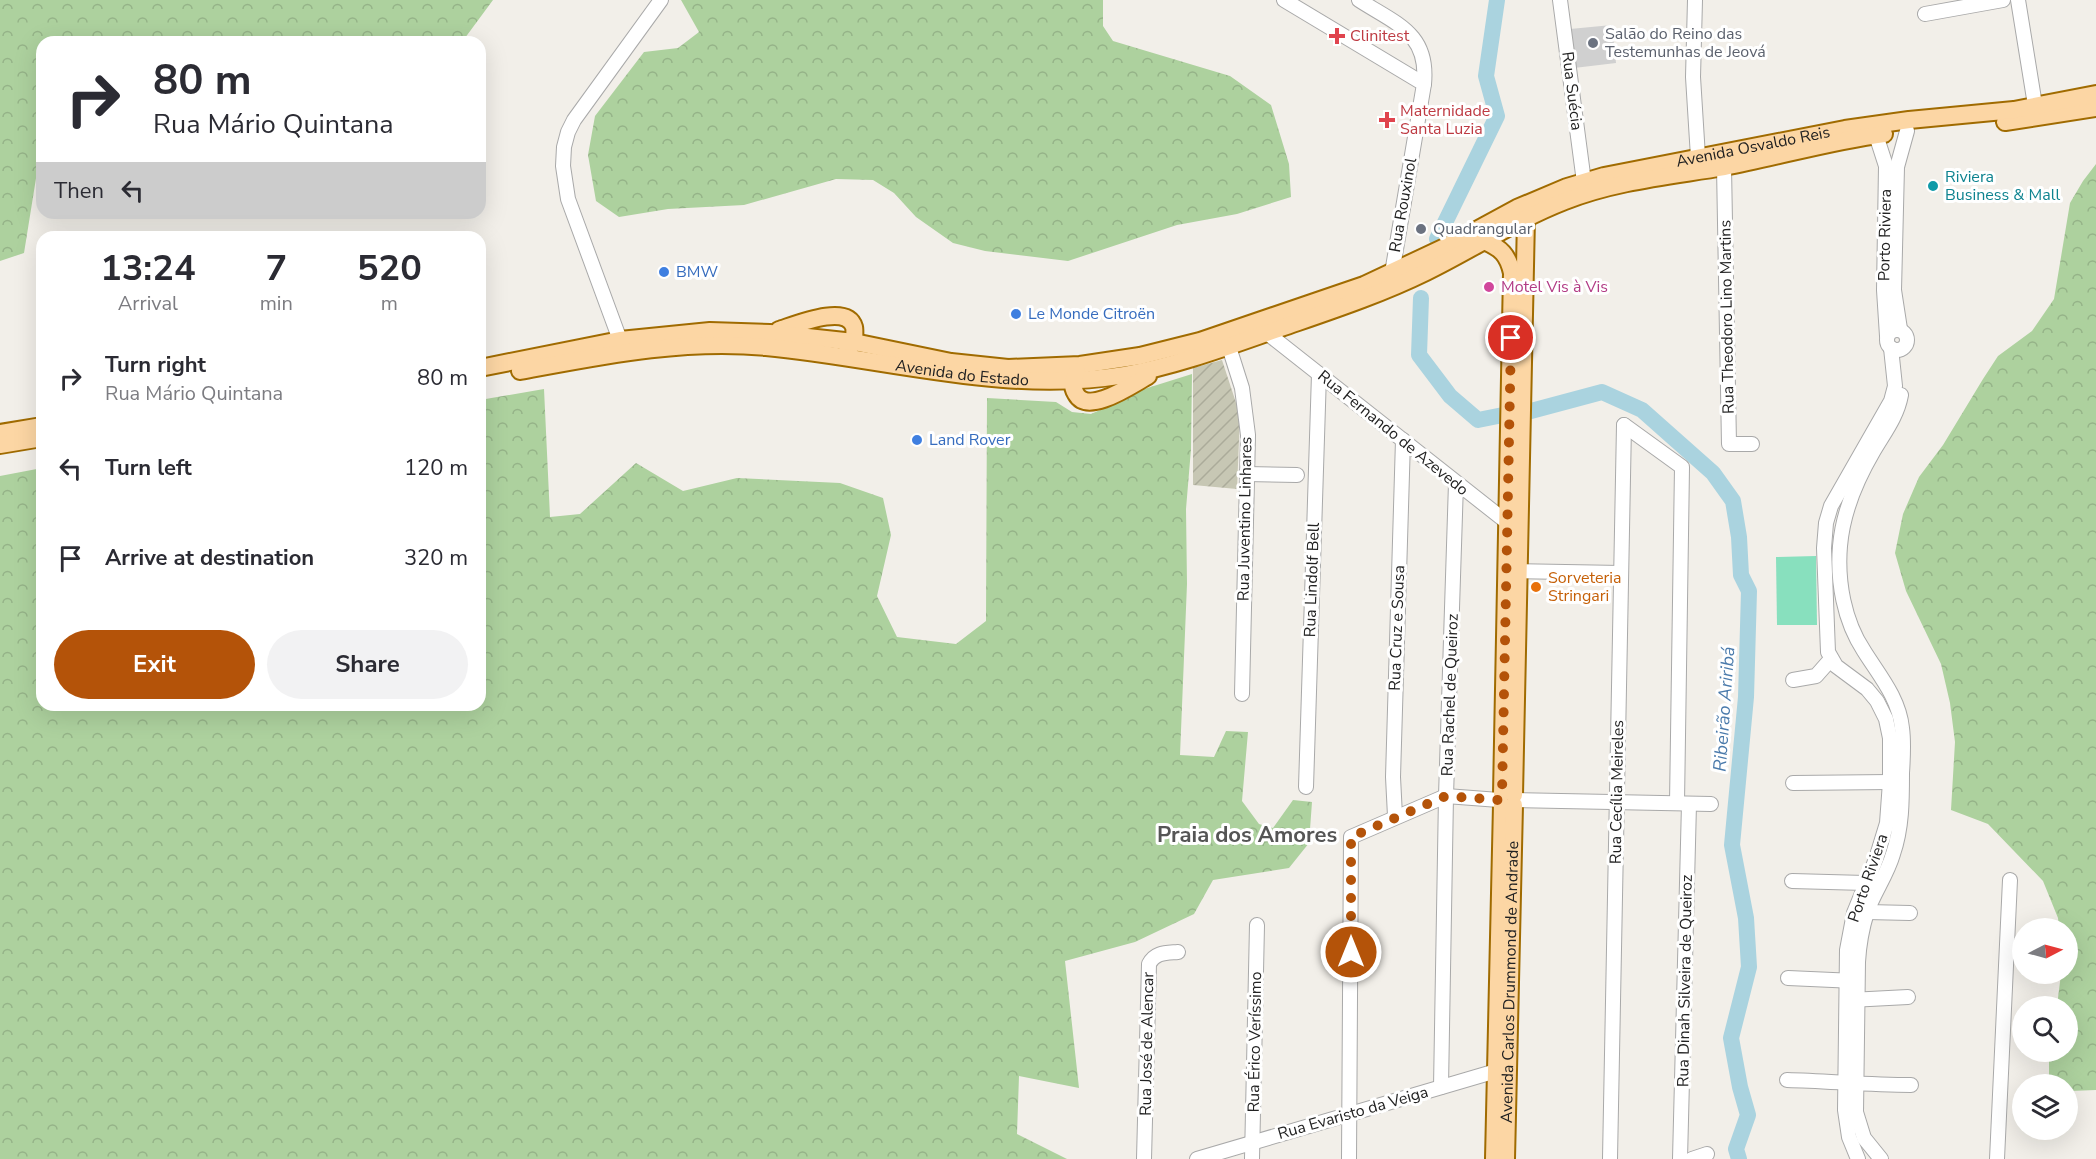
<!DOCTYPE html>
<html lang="en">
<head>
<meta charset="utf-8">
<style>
  body { margin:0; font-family:"Nunito Sans",sans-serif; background:#f2f2f3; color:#2b2b33; height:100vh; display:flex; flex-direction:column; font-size:22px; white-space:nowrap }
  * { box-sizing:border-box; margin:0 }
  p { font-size:20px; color:#7c7c81 }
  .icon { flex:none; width:33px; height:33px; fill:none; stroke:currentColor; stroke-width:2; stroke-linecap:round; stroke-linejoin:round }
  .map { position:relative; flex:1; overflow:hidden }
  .drawer { position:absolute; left:36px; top:231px; width:450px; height:480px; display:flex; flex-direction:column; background:#fff; border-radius:18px; box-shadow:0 6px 24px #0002 }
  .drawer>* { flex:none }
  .banner { position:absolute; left:36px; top:36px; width:450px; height:183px; border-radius:18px; box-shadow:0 6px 24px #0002; background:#fff; color:#2b2b33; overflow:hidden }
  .needle { width:39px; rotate:84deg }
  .fabs { position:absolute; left:2012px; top:918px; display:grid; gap:12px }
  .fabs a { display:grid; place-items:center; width:66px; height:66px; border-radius:50%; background:#fff; box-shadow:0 6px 24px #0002; font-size:30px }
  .pin { position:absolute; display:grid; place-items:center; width:51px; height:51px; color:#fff; margin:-26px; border:3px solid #fff; border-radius:50%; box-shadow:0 2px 6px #0007 }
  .me { position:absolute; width:66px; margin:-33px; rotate:0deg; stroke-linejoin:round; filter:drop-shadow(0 0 4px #0008) }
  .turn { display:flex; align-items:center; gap:21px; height:126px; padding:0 18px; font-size:27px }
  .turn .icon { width:78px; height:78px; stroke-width:2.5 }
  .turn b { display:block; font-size:42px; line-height:51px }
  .then { display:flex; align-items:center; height:57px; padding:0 18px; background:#0003; gap:12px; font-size:22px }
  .eta { display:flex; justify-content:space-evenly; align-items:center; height:102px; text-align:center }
  .eta b { font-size:36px; font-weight:700; line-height:42px }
  .primary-button { display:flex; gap:12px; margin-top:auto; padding:12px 18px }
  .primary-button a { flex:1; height:69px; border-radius:36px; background:#b45309; color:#fff; font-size:24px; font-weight:700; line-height:69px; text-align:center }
  .primary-button a+a { background:#f2f2f3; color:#2b2b33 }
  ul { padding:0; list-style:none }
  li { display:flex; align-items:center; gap:18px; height:90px; padding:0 18px }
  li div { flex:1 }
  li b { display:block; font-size:22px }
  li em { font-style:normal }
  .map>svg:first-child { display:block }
</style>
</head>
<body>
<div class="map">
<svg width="2096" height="1159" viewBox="0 0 2096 1159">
  <defs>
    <pattern id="construction-furrows" width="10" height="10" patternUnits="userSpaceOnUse" patternTransform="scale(1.5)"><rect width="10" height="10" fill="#c7c7b4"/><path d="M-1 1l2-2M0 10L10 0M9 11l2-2" fill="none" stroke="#abab9a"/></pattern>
    <pattern id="forest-crowns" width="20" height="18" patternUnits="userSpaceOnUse" patternTransform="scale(1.5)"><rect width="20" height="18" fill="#add19e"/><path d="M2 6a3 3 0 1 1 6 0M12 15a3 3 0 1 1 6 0" fill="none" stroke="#95b388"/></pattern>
  </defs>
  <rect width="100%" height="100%" fill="#f2efe9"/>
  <polygon fill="#d0d0d0" points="1612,25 1616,63 1574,68 1570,29"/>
  <polygon fill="url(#construction-furrows)" points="1222,360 1240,415 1237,489 1193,485 1193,368"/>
  <g fill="url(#forest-crowns)">
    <polygon points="0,0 493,0 462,42 42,42 42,141 24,253 0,261"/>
    <polygon points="681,0 1103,0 1103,26 1113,41 1230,76 1271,105 1289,164 1291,197 1237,214 1177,225 1068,261 985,251 953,243 916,217 894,193 873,180 836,179 744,205 668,209 619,217 596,201 588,155 595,116 644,52 678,48 699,32"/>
    <polygon points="2096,164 2096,1090 2070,1091 2067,1089 2067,1084 2060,1084 2049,1078 2049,1052 2067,1052 2067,1006 2057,1006 2061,974 2067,974 2067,928 2059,928 2058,918 2043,881 1988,824 1951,810 1955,742 1950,703 1941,664 1906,591 1895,553 1903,514 1919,477 1943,445 1983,379 1998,356 2032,331 2054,299 2070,203 2083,181"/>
    <polygon points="1192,374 1191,449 1186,509 1187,584 1180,755 1214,757 1226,731 1248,732 1242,801 1259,824 1273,828 1293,800 1312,802 1309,843 1289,868 1213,880 1194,914 1135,942 1065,961 1079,1088 1019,1076 1017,1134 1067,1159 0,1159 0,476 42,468 42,705 480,705 480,400 544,389 550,517 580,514 636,463 683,491 737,478 840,483 883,498 891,535 877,596 897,637 956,644 986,621 987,398 1056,402 1072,412 1091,414 1134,395 1141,390"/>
  </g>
  <polygon fill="#88e0be" points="1816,556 1817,625 1777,625 1776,557"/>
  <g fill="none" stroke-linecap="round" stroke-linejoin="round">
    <g stroke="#aad3df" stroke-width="16">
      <polyline points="1437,239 1497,116 1486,76 1497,0"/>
      <polyline points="1421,298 1419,355 1450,396 1478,420 1503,415"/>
      <polyline points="1531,411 1602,392 1642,410 1713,473 1733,501 1739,537 1741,575 1749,591 1746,697 1732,845 1746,918 1749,967 1731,1038 1740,1087 1748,1115 1736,1149 1739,1159"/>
    </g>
    <g stroke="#a9a9a9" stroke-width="16">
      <g id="minor">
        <polyline points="1284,0 1424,84 1392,273"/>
        <path d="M1359,0C1396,24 1429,33 1424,84"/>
        <polyline points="1560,0 1584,182"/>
        <polyline points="1695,0 1693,77 1698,157"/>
        <polyline points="2018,0 2035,105"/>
        <polyline points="1925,14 2003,0"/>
        <polyline points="1876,135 1886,166 1884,290 1887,336"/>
        <polyline points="1724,167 1729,444 1752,444"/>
        <polyline points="1900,329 1894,290 1897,167 1907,131"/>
        <circle cx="1897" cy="340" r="10"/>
        <polyline points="1267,333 1513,527"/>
        <polyline points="620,340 568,199 563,166 564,147 568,132 574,120 661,0"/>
        <polyline points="1229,347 1242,388 1248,435 1242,694"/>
        <polyline points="1624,425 1682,467 1677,803"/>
        <polyline points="1246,474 1297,475"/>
        <polyline points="1509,571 1621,573"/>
        <polyline points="1793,680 1816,676 1831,659"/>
        <polyline points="1793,783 1890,782"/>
        <polyline points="1306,787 1319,374"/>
        <polyline points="1516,800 1711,804"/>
        <polyline points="1395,816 1393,777 1403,440"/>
        <polyline points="1792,881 1865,883 1871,885"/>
        <polyline points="1867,912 1910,913"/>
        <polyline points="1788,978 1855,981"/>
        <polyline points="1850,1000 1908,997"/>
        <path d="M1787,1080C1828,1081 1869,1085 1911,1085"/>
        <polyline points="1441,1087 1446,796 1456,483"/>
        <path d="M1144,1159L1149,964C1155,952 1166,953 1178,952"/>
        <polyline points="1197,1159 1503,1069"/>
        <polyline points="1252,1159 1257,925"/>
        <polyline points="1349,1159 1351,837 1446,796 1499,800"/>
        <polyline points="1610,1159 1624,425"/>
        <polyline points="1680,1159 1689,804"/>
        <polyline points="1692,1159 1707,1154"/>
        <polyline points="1858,1159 1849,1137 1845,1110 1847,950 1854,913 1876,859 1887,823 1890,782 1890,738 1886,719 1877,701 1867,689 1836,666 1828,652 1824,548 1826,523 1831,506 1891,401 1895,386 1891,348"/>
        <path d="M1881,1159L1864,1138L1856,1112L1858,962C1859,945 1862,928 1867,912C1874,892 1887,875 1893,854C1902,828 1902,801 1902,773C1903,758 1904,743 1902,728C1899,698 1879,675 1864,651C1844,621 1837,581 1840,546C1843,511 1856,481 1873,452C1884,433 1897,417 1901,395"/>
        <polyline points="1997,1159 2010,880"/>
      </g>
    </g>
    <g stroke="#a06b00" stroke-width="20">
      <g id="major">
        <polyline points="2005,122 2096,108"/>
        <path d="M1484,241C1501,248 1508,255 1512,273L1502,794"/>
        <path d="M779,330C795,325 847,303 854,327C855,331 854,338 854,342L847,350"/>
        <path id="s1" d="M480,368L620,340L710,331L770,333L854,342L951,362L1008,368L1080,365L1140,356L1200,341L1364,285L1447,246L1517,208L1567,187L1604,176L1845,129L1909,120L2014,110L2096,94"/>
        <path id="s2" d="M520,371C601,356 682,339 766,347C885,358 1004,395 1125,375C1179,365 1229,346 1281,328C1330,311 1379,295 1426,272C1473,249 1516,220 1565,201C1615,181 1671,176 1724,167C1777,157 1830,141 1884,134"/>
        <path d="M1077,371C1073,379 1071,386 1076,394C1088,416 1133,384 1148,376"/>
        <polyline points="0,433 42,426"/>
        <polyline points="0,445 42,438"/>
        <polyline points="1514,795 1526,218"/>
        <polyline points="1494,1159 1502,805"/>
        <path id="s3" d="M1506,1159L1514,805"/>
      </g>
    </g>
    <use href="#minor" stroke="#fff" stroke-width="14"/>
    <use href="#major" stroke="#fcd6a4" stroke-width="16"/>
  </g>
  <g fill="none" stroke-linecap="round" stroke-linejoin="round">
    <polyline stroke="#b45309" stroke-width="10" stroke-dasharray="0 18" points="1351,952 1351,837 1446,796 1499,800 1502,794 1511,338"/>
  </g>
  <g fill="#e0444e" stroke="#fff" stroke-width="2">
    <path d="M1334 27h6v6h6v6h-6v6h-6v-6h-6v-6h6z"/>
    <path d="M1384 111h6v6h6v6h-6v6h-6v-6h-6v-6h6z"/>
  </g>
  <g fill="#6b7280" stroke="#fff" stroke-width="2">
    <circle cx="1593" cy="43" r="6"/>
    <circle cx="1421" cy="229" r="6"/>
  </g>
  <circle fill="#0f9aa8" stroke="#fff" stroke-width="2" cx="1933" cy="186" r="6"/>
  <g fill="#3f7fe0" stroke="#fff" stroke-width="2">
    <circle cx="664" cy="272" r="6"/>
    <circle cx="1016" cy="314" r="6"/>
    <circle cx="917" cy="440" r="6"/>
  </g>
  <circle fill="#d1479c" stroke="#fff" stroke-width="2" cx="1489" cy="287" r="6"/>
  <circle fill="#e8710a" stroke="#fff" stroke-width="2" cx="1536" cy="587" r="6"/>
  <g text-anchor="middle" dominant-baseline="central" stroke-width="6" stroke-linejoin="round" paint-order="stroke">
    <g font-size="16" fill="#5b616d" stroke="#fff" text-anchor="start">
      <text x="1605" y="34">Salão do Reino das<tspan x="1605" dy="18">Testemunhas de Jeová</tspan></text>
      <text x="1433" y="229">Quadrangular</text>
    </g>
    <g font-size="16" fill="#be3a42" stroke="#fff" text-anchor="start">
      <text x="1350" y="36">Clinitest</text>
      <text x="1400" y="111">Maternidade<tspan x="1400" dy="18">Santa Luzia</tspan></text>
    </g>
    <g font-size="16" fill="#222" stroke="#fff">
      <text transform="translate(1572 91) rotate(83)">Rua Suécia</text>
      <text stroke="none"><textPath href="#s1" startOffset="1318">Avenida Osvaldo Reis</textPath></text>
      <text transform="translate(1403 205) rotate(-80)">Rua Rouxinol</text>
      <text transform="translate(1885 235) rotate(-89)">Porto Riviera</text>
      <text transform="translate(1727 317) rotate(-91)">Rua Theodoro Lino Martins</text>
      <text stroke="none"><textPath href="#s2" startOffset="446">Avenida do Estado</textPath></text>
      <text transform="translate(1393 433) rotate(39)">Rua Fernando de Azevedo</text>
      <text transform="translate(1245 519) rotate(-89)">Rua Juventino Linhares</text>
      <text transform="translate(1312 580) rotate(-88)">Rua Lindolf Bell</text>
      <text transform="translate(1397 628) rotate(-88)">Rua Cruz e Sousa</text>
      <text transform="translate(1450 695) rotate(-88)">Rua Rachel de Queiroz</text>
      <text transform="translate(1617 792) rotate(-89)">Rua Cecília Meireles</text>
      <text transform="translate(1868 878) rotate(-71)">Porto Riviera</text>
      <text transform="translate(1685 981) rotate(-89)">Rua Dinah Silveira de Queiroz</text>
      <text stroke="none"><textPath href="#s3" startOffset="177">Avenida Carlos Drummond de Andrade</textPath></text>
      <text transform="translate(1255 1042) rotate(-89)">Rua Érico Veríssimo</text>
      <text transform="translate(1147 1044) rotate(-89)">Rua José de Alencar</text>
      <text transform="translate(1353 1113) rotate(-16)">Rua Evaristo da Veiga</text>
    </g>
    <g font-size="16" fill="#0d838f" stroke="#fff" text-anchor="start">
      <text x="1945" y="177">Riviera<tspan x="1945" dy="18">Business &amp; Mall</tspan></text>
    </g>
    <g font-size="16" fill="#366cbe" stroke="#fff" text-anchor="start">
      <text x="676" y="272">BMW</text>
      <text x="1028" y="314">Le Monde Citroën</text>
      <text x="929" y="440">Land Rover</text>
    </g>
    <g font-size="16" fill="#b23c85" stroke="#fff" text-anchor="start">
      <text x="1501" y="287">Motel Vis à Vis</text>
    </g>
    <g font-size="16" fill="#c56008" stroke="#fff" text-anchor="start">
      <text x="1548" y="578">Sorveteria<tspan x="1548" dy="18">Stringari</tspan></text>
    </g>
    <g font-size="18" font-style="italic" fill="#4a7aab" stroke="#fff">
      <text transform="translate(1724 709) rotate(-86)">Ribeirão Ariribá</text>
    </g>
    <g font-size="22" font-weight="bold" fill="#555" stroke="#fff">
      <text x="1247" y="835">Praia dos Amores</text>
    </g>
  </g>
</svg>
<div class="fabs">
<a><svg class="needle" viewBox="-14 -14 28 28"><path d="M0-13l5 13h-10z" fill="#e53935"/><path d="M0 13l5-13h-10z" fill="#7c7c81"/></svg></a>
<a><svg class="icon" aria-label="search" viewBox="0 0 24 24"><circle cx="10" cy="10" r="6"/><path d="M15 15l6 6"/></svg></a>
<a><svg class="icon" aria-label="layers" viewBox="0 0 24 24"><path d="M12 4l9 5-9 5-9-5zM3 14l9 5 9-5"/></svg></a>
</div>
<div class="pin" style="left:1511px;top:338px;background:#d93025"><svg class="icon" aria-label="arrive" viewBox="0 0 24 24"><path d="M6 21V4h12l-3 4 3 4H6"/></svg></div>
<svg class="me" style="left:1351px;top:952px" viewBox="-20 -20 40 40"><circle r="17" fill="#b45309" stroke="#fff" stroke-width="3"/><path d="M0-11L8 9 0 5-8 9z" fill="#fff"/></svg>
<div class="banner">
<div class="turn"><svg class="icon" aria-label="right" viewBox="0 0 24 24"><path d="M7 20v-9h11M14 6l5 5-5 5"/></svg><div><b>80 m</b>Rua Mário Quintana</div></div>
<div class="then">Then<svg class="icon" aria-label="left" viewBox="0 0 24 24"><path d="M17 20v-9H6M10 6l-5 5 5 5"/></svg></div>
</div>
<section class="drawer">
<div class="eta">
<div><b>13:24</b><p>Arrival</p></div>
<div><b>7</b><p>min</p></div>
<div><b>520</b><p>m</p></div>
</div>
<ul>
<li><svg class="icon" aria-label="right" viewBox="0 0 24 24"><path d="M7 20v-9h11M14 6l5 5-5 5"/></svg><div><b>Turn right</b><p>Rua Mário Quintana</p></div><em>80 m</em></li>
<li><svg class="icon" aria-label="left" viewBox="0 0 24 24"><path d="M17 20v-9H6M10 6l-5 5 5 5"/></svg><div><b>Turn left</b></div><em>120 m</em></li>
<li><svg class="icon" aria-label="arrive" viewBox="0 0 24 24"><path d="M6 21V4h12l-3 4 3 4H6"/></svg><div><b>Arrive at destination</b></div><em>320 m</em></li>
</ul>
<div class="primary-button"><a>Exit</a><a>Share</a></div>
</section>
</div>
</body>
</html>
